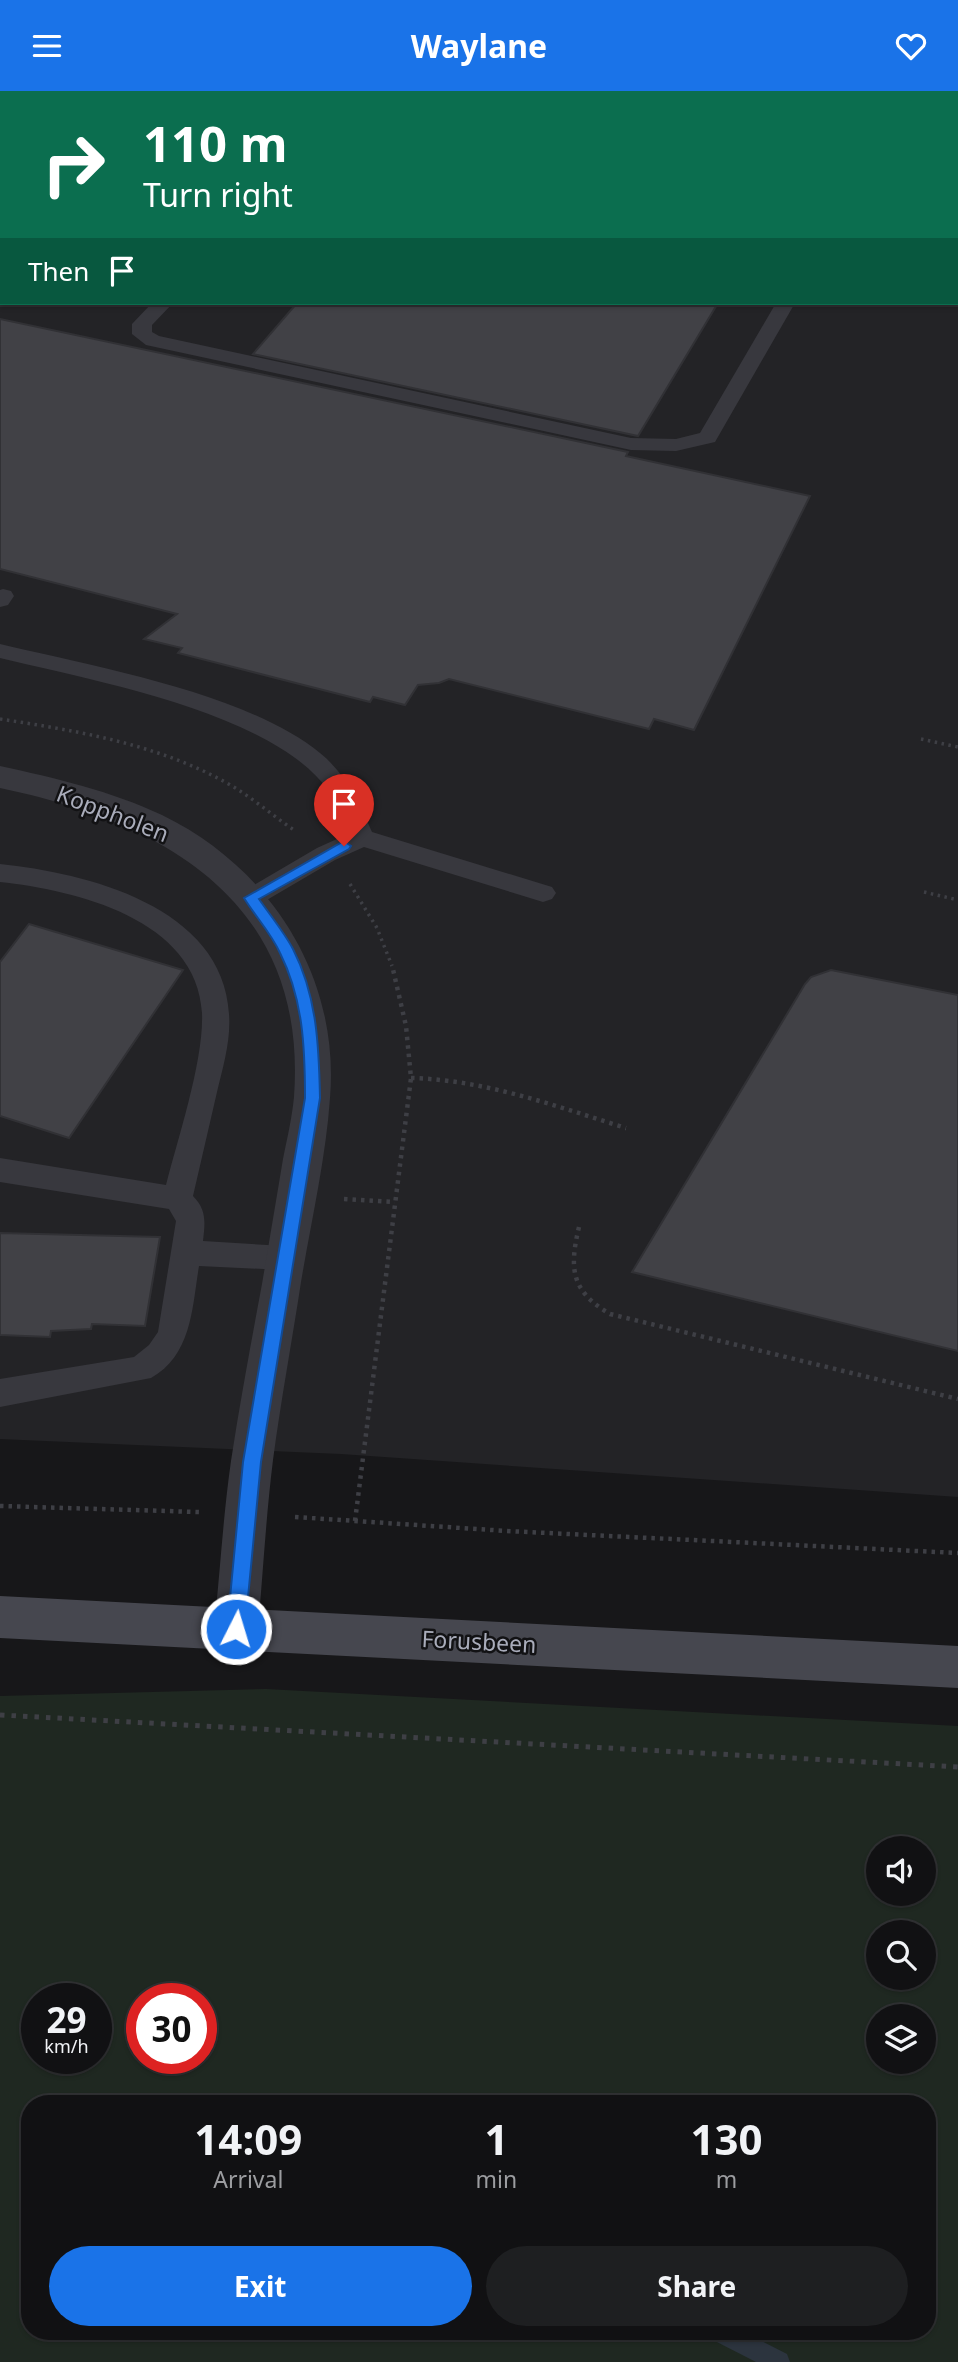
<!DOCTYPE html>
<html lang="en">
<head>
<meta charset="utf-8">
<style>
  body { margin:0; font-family:"Noto Sans",sans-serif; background:#1e1f21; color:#f1f3f6; height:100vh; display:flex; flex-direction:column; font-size:26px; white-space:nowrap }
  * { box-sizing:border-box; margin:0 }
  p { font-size:23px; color:#9c9da0 }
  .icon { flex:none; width:38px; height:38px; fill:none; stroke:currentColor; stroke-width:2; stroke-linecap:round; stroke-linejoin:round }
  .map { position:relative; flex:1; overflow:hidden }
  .details { position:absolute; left:21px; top:2004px; width:915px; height:245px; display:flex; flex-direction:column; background:#111113; border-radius:28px; box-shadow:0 2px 5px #0004,0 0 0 2px #303133 }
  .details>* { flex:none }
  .guide { position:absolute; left:0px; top:0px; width:959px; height:214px; box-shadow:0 2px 5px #0004,0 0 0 2px #303133; background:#0b6e4f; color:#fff; overflow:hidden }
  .fabs { position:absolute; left:866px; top:1745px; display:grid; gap:14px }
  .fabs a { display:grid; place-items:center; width:70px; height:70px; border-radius:50%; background:#111113; box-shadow:0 2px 5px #0004,0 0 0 2px #303133; font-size:35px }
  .speed { position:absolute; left:21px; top:1892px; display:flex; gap:14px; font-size:35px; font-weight:700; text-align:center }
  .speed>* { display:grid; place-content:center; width:91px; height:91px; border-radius:50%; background:#111113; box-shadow:0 2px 5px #0004,0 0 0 2px #303133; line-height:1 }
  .speed small { font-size:18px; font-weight:400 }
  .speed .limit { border:10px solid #d22; background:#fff; color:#111 }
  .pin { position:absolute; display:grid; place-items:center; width:60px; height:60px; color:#fff; margin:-72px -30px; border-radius:50% 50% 50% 0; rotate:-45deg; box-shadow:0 0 7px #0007 }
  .pin .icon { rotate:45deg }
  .me { position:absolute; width:77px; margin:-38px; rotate:5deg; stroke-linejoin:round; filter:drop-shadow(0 0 5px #0008) }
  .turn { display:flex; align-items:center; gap:24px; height:147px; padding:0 28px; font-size:32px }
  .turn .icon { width:91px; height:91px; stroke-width:2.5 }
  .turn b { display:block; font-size:49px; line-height:60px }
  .then { display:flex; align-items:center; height:66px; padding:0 28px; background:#0003; gap:14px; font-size:26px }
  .eta { display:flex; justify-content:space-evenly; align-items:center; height:119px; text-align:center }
  .eta b { font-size:42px; font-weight:700; line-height:49px }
  .button { display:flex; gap:14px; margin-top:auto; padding:14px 28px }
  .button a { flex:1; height:80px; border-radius:42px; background:#1a73e8; color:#fff; font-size:28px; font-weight:700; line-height:80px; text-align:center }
  .button a+a { background:#1e1f21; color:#f1f3f6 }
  header { display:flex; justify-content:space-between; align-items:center; height:91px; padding:0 28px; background:#1a73e8; color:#fff; font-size:32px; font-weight:700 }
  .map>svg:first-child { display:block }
</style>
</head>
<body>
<header><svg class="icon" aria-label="menu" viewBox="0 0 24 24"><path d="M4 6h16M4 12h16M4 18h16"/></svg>Waylane<svg class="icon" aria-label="heart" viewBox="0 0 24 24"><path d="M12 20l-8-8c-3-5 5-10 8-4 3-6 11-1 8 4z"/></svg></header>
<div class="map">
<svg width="958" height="2271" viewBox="0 0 958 2271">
  <rect width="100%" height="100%" fill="#171719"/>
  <path fill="#232326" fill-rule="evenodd" d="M0,0H958V1406L341,1363L0,1348ZM2,2H957V212H2Z"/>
  <path fill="#1f2821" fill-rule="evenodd" d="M266,1598L958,1635V2271H0V1605ZM878,1757H924V1802H878ZM878,1841H924V1886H878ZM37,1908H96V1967H37ZM142,1908H201V1967H142ZM878,1925H924V1970H878ZM30,2012H928V2240H30Z"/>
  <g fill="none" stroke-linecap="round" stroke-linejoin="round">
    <polygon fill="#2c343e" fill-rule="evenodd" points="708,2240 742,2240 787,2263 790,2271 756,2271 711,2248"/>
  </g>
  <g fill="#414146" stroke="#313135" stroke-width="2">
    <polygon points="297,212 718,212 638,345 253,263"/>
    <polygon points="0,228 628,361 626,365 810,405 694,639 654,628 649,638 449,588 439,592 418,594 405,614 373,606 370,611 178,562 182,557 144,548 177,523 0,478"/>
    <polygon points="29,833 183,879 69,1047 0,1025 0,871"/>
    <polygon points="831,879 958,904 958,1260 632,1181 805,893 811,886"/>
    <polygon points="0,1142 160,1146 145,1235 92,1233 91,1238 51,1240 50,1246 0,1244"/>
  </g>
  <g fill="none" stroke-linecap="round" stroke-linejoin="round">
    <g stroke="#3e3f45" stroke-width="3.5" stroke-dasharray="2.5 4.5" stroke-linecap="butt">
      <path d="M0,628C79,640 162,654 232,695C254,708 273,725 294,739"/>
      <polyline points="921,648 958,656"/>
      <polyline points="350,793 377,837 392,875"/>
      <polyline points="924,801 958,809"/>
    </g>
    <g stroke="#3e3f45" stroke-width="4.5" stroke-dasharray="3.5 5" stroke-linecap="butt">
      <path d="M411,987C486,989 555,1015 626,1037"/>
      <polyline points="344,1108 395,1111"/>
      <path d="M579,1136C569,1178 571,1200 610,1223L958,1308"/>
      <polyline points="0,1415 199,1421"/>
      <polyline points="295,1426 507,1440 958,1462"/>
      <polyline points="355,1430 411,987 406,935 392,874"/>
    </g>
    <polyline stroke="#3e3f45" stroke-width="5" stroke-dasharray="4.5 7" stroke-linecap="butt" points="0,1624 958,1676"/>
    <g fill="#38383e" fill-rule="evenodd">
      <rect x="0" y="114" width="2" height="11"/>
      <polygon points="152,212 173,212 152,234 152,241 159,245 631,347 676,348 700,342 776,212 795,212 715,351 676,360 631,359 146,254 132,243 132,233"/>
      <polygon points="3,498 11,500 14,505 8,514 0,516 0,499"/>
      <path d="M0,553C92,575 247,602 320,662C346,683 359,712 372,741L552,796L556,802L552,808L543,811L364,756L335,769L260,813L251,816L242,813L238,807L242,801L317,757L348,743C341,729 337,712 328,699C272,621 90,589 0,567Z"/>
      <path d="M0,773C86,782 223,815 229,923C231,950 223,976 217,1001C209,1036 201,1070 193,1105C207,1119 205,1132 203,1150L284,1155L295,1158L299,1167L295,1176L284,1179L199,1175C192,1217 192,1264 151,1287L0,1316V1288L134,1266L149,1254L158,1241L176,1130L169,1118L0,1091V1067L166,1094C178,1047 204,969 202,922C197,828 75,799 0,791Z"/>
    </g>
    <g fill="#38383e" fill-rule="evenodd">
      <polygon points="304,0 343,0 345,2 305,2"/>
      <polygon points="565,0 587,0 564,2"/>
      <rect x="957" y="32" width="1" height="14"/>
      <path d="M0,675C55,687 111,700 162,724C271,777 340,886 330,1007C326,1066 311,1132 301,1191C292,1250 281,1309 273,1369C266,1425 263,1482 258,1538L252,1553L236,1559L220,1553L214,1538C220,1482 223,1426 231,1370C240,1311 251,1252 262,1193C269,1152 276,1110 283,1068C287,1048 292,1027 294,1006C308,812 167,732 0,697Z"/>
    </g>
    <polygon fill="#46474f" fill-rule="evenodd" points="0,1505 958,1555 958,1597 0,1547"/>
  </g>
  <path fill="#1a73e8" stroke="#114b97" stroke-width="2" d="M344,750L351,755L349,758L259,808C270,824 284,841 293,858C317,905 319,955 320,1007L261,1371L245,1538L243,1544L236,1547L230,1544L227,1538L243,1371L305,1007C305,956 303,908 280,862C271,842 255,825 244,807Z"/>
  <g text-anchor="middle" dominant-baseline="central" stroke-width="5" stroke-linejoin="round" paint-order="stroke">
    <g font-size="23" fill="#a9acba" stroke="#121214">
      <text transform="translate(113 722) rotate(21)">Koppholen</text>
      <text transform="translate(479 1550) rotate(3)">Forusbeen</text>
    </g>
  </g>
</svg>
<div class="fabs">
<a><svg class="icon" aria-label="sound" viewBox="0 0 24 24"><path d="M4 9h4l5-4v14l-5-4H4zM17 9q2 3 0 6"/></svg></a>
<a><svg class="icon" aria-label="search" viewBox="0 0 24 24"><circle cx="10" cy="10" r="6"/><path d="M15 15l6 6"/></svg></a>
<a><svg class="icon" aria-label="layers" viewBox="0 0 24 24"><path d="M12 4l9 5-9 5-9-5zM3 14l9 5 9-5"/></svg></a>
</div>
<div class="speed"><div>29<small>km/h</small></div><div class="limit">30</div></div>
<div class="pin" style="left:344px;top:755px;background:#d93025"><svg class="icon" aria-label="arrive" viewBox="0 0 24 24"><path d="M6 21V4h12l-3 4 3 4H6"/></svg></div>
<svg class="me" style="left:236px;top:1538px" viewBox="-20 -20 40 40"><circle r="17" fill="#1a73e8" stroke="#fff" stroke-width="3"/><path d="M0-11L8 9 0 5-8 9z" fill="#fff"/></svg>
<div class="guide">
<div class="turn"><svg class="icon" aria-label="right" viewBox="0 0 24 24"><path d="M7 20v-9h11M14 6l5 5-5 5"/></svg><div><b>110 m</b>Turn right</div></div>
<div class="then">Then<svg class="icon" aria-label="arrive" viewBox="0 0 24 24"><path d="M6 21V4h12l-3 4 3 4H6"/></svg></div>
</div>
<section class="details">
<div class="eta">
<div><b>14:09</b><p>Arrival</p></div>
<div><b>1</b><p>min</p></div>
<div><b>130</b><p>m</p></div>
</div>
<div class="button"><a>Exit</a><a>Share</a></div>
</section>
</div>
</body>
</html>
